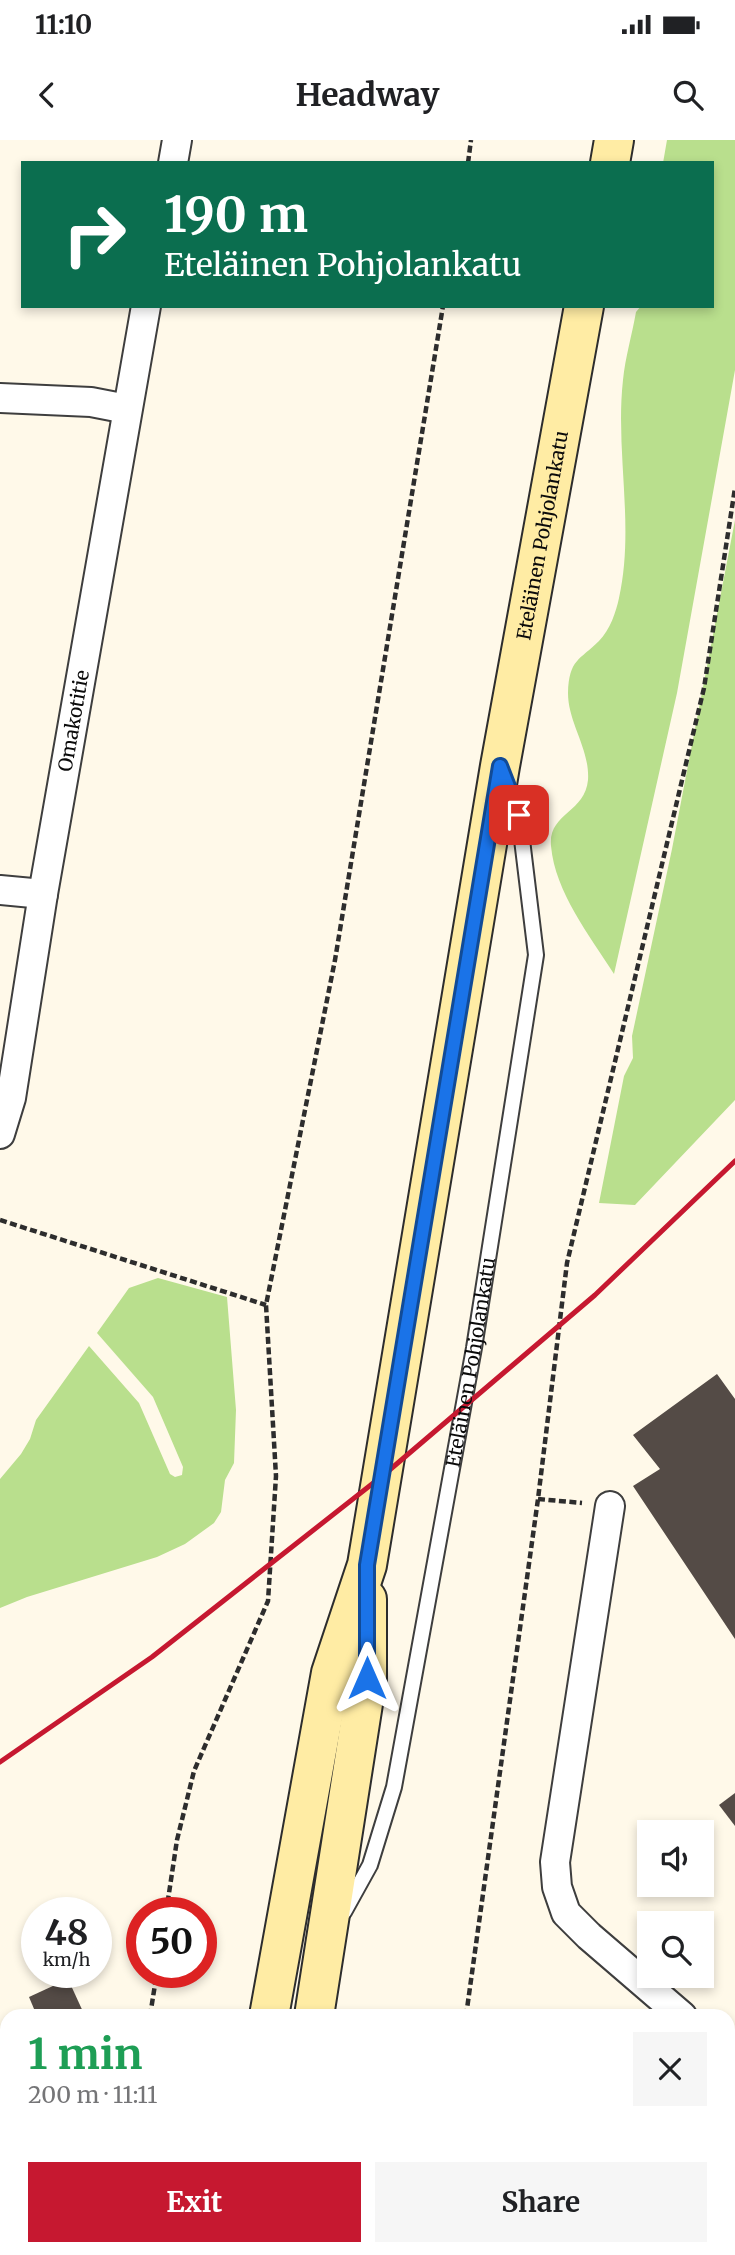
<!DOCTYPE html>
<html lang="en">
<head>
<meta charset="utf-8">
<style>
  body { margin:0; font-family:Merriweather,serif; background:#f6f6f6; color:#202124; height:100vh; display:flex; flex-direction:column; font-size:26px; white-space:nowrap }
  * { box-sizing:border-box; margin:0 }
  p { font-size:23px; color:#757577 }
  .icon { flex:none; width:38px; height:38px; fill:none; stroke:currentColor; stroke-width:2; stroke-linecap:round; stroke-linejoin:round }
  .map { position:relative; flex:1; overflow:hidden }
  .sheet { position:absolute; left:0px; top:1869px; width:735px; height:247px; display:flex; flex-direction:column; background:#fff; border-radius:21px 21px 0 0; box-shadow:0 4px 10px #0003 }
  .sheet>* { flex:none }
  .banner { position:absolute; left:21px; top:21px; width:693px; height:147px; border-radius:0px; box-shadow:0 4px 10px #0003; background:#0b6e4f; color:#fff; overflow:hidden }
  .fabs { position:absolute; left:637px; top:1680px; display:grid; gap:14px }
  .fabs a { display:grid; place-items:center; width:77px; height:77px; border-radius:0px; background:#fff; box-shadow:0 4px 10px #0003; font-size:35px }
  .speed { position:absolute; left:21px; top:1757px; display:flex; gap:14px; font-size:35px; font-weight:700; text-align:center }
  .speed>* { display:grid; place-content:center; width:91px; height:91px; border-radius:50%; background:#fff; box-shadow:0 4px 10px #0003; line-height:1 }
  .speed small { font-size:18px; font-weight:400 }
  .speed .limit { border:10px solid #d22; background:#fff; color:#111 }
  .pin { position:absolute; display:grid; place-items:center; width:60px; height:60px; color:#fff; margin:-30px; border-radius:14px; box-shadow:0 4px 10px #0006 }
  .me { position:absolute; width:77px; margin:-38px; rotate:0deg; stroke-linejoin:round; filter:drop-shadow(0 0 5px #0008) }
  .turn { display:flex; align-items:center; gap:24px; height:147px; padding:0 28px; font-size:32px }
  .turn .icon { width:91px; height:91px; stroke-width:2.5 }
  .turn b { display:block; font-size:49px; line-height:60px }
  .round { display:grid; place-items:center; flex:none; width:74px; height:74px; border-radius:0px; background:#f6f6f6 }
  .summary { display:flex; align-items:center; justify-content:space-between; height:119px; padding:0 28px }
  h1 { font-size:42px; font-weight:700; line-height:52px; color:#1e9e55 }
  .cta { display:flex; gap:14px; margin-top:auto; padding:14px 28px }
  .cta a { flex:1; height:80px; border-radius:0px; background:#c61830; color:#fff; font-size:28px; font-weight:700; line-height:80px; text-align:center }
  .cta a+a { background:#f6f6f6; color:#202124 }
  .status { display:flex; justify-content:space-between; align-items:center; height:49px; padding:0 35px; background:#fff; direction:ltr }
  .status svg { height:19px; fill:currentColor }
  header { display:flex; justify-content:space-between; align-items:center; height:91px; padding:0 28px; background:#fff; font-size:32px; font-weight:700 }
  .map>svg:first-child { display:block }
</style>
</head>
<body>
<div class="status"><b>11:10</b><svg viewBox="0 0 49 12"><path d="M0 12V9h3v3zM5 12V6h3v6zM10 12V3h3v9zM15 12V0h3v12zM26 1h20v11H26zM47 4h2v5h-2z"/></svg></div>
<header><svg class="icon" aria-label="back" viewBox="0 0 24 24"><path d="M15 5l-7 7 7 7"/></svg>Headway<svg class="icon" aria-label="search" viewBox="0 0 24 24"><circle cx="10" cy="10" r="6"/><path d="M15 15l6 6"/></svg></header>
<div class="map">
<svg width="735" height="2115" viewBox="0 0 735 2115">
  <rect width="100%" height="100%" fill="#fff9e9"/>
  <g fill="#b9df8d">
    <path d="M667,0H735V230L677,553L614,834C590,796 555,752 551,706C548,673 585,673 588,640C590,609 568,583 568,553C569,519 580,520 599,501C610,490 616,472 619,458C635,386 615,312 623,240C625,218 632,195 636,172L641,166H712V23H663Z"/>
    <polygon points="735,380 735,960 635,1065 599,1063 624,936 633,918 632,896 672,709"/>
    <polygon points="158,1138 227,1157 236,1270 234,1323 225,1340 221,1372 214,1383 185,1404 157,1417 27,1457 0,1468 0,1339 21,1314 30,1299 36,1280 89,1206 139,1263 170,1334 175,1337 182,1335 183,1327 153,1257 97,1193 129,1148"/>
  </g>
  <g fill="#544b46">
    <polygon points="717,1234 735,1259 735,1499 633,1346 660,1329 633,1295"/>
    <polygon points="735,1653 735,1686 719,1665"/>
    <polygon points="68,1839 85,1876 37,1876 29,1857"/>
    <polygon points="0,1921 7,1935 7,1962 0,1965"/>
    <polygon points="7,2036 7,2081 0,2067 0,2039"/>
  </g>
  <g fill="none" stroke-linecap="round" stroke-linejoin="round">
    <g stroke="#3e3e3e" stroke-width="18">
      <g id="service">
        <path id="s1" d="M344,1772L370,1725L394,1647L474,1208L536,815L519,675L508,645"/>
      </g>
    </g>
    <g stroke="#3e3e3e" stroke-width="32">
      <g id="minor">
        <polyline points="173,23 177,0"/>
        <polyline points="0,258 91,262 127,269"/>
        <polyline points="0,750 43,754"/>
        <path id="s2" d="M0,994L11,958L43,754L146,166"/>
        <polyline points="610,1366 555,1722 557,1747 566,1773 589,1796 682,1876"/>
        <polyline points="728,1916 735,1923"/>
        <polyline points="728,1992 735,1984"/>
        <polyline points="0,2005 7,2002"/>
        <polyline points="608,2115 617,2109"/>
      </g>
    </g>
    <g stroke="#2d2d2d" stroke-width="42">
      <g id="secondary">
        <polyline points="610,23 614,0"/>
        <path id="s3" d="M269,1876L331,1533L367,1425L500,626L584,166"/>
        <polyline points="314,1876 367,1538 367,1459"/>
        <polyline points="226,2115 227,2109"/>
        <polyline points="277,2115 278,2109"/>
      </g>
    </g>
    <g stroke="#2d2d2d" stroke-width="4.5" stroke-dasharray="7 3.5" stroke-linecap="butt">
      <polyline points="468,23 471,0"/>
      <polyline points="0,1080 266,1165"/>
      <polyline points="538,1359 582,1363"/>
      <polyline points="166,1773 177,1700 194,1631 268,1461 276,1336 266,1165 335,820 443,166"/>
      <polyline points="150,1876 157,1832"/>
      <polyline points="466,1876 538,1359 567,1123 704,548 735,348"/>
      <polyline points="114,2115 115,2109"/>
      <polyline points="514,2115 515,2109"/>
      <polyline points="663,2115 667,2109"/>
    </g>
    <use href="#service" stroke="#fff" stroke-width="14"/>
    <use href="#minor" stroke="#fff" stroke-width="28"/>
    <use href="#secondary" stroke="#ffeca4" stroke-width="38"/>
    <polyline stroke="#c61830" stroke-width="5" points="0,1622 152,1517 386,1333 595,1155 735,1021"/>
  </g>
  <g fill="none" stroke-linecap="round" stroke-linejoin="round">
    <g stroke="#114b97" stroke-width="18">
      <polyline id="route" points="367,1538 367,1425 500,626 519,675"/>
    </g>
    <use href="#route" stroke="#1a73e8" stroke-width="12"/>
  </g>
  <g text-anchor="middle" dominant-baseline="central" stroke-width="7" stroke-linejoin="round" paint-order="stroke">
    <g font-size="19" fill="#0b0b0b" stroke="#fff">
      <text stroke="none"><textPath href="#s3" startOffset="1507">Eteläinen Pohjolankatu</textPath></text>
      <text stroke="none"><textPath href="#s2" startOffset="420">Omakotitie</textPath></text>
      <text stroke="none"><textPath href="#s1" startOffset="567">Eteläinen Pohjolankatu</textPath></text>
    </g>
  </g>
</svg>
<div class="fabs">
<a><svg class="icon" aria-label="sound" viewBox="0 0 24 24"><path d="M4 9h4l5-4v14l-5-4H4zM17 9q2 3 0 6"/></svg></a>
<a><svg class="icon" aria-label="search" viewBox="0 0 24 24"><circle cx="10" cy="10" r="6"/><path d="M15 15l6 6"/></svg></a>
</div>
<div class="speed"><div>48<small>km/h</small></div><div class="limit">50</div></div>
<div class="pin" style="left:519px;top:675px;background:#d93025"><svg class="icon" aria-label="arrive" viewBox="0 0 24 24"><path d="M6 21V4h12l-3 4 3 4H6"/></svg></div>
<svg class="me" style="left:367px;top:1538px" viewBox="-20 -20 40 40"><path d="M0-17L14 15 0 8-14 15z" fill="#1a73e8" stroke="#fff" stroke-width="4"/></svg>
<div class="banner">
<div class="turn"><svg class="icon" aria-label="right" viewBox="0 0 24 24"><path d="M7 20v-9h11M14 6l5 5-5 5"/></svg><div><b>190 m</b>Eteläinen Pohjolankatu</div></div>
</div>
<section class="sheet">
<div class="summary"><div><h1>1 min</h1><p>200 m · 11:11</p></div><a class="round"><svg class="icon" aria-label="close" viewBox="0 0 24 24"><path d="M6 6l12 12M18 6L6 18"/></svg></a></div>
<div class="cta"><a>Exit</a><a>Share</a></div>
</section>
</div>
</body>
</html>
